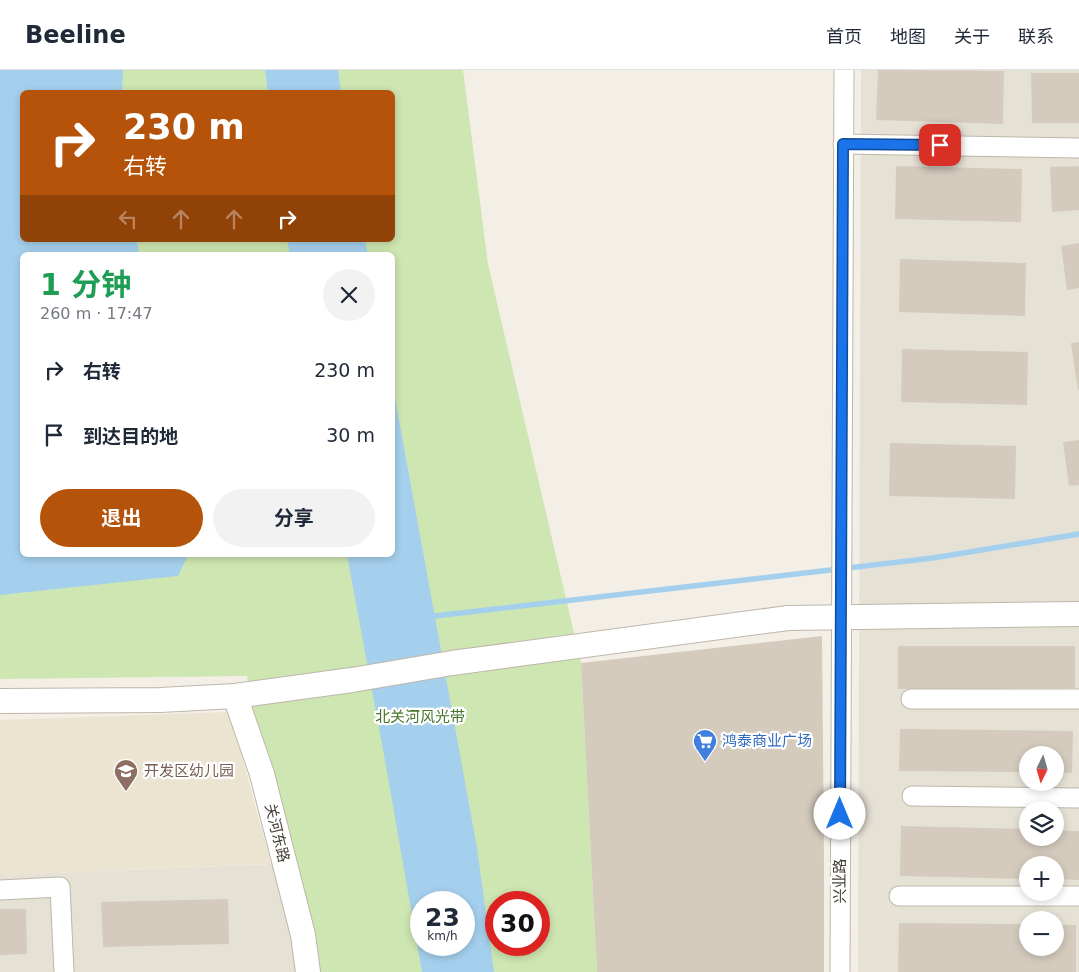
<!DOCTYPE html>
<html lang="zh">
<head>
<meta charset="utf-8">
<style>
  body { margin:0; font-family:"DejaVu Sans","Noto Sans SC",sans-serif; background:#f2f2f3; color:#1f2937; height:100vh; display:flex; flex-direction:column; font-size:19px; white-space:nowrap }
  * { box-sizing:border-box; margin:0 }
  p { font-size:16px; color:#747a83 }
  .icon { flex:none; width:28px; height:28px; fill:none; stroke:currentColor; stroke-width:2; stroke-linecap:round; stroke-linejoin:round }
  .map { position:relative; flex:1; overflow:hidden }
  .sheet { position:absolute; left:20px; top:182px; width:375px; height:305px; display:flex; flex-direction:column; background:#fff; border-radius:8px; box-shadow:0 2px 8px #0003 }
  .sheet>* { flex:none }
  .banner { position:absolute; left:20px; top:20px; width:375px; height:152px; border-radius:8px; box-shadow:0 2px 8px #0003; background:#b45309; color:#fff; overflow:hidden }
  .needle { width:32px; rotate:185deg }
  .fabs { position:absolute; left:1019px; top:676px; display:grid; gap:10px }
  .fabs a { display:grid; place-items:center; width:45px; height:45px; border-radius:50%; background:#fff; box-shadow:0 2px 8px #0003; font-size:25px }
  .speed { position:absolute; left:410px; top:821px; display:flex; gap:10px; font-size:25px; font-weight:700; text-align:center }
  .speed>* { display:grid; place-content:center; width:65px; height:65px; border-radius:50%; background:#fff; box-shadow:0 2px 8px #0003; line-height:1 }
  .speed small { font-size:12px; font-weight:400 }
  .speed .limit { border:8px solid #d22; background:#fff; color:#111 }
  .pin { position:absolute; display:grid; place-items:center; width:42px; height:42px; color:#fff; margin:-21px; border-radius:10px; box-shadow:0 2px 8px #0006 }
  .me { position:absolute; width:55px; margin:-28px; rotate:0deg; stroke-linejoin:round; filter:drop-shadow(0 0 4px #0008) }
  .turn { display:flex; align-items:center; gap:18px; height:105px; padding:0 20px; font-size:22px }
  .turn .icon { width:65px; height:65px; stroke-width:2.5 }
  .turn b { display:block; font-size:35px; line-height:42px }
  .lanes { display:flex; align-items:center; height:48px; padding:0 20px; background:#0003; justify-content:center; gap:25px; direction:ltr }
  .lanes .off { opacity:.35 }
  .round { display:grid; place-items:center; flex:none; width:52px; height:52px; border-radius:26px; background:#f2f2f3 }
  .summary { display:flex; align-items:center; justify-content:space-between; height:85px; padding:0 20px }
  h1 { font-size:30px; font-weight:700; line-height:38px; color:#1e9e55 }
  .primary-button { display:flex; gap:10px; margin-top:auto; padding:10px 20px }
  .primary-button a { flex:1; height:58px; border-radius:30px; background:#b45309; color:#fff; font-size:20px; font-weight:700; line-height:58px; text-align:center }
  .primary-button a+a { background:#f2f2f3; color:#1f2937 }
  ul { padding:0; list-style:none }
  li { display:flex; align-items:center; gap:15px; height:65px; padding:0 20px }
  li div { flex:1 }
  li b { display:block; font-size:19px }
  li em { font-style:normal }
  header { display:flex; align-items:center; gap:30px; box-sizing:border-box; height:70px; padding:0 25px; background:#fff; border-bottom:1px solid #e0e1e3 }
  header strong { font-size:24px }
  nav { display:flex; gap:28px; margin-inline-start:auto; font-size:18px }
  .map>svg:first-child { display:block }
</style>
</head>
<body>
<header>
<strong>Beeline</strong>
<nav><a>首页</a><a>地图</a><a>关于</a><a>联系</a></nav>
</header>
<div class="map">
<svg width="1079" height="902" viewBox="0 0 1079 902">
  <rect width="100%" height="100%" fill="#f3efe7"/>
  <g fill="#e6e1d5" fill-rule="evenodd">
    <path d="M861,0H1079V902H858ZM1028,685H1055V712H1028ZM1028,740H1055V768H1028ZM1028,795H1055V822H1028ZM1028,850H1055V878H1028Z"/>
    <polygon points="282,794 299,902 0,902 0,805"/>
  </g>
  <polygon fill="#ebe4d1" points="230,642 271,794 0,805 0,650"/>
  <path fill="#cee6b1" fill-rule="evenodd" d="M0,0H463L488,194L581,593L597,902H299L247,606L0,609ZM22,22H392V170H22ZM22,185H392V485H22ZM421,832H464V875H421ZM496,832H539V875H496Z"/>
  <g fill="#a5d0ed" fill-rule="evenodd">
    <polygon points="0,0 123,0 122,22 22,22 22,170 137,170 139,185 22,185 22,485 188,485 178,506 0,525"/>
    <polygon points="265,0 338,0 341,22 268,22"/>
    <polygon points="287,170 365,170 368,185 290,185"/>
    <path d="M393,317L477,778L494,902H422L384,685L347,485H392ZM421,832H464V875H421Z"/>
  </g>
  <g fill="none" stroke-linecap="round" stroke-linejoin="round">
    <polyline stroke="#a5d0ed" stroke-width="5.5" points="435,546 933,488 1079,464"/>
  </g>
  <g fill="#d4cbbd">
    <polygon points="878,0 1004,1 1003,54 876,50"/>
    <polygon points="1031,3 1079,3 1079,53 1032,53"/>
    <polygon points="896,96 1022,99 1021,152 895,149"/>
    <polygon points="1079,96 1079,140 1052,142 1050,97"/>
    <polygon points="1079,173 1079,218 1067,220 1061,176"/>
    <polygon points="900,189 1026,193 1025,246 899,242"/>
    <polygon points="1079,272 1079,320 1078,320 1071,273"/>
    <polygon points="902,279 1028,282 1027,335 901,332"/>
    <polygon points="1079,370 1079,415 1069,416 1063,372"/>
    <polygon points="890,373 1016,376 1015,429 889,426"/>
    <polygon points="822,566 824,790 824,902 597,902 581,593"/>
    <polygon points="898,576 1075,576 1075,618 898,619"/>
    <polygon points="900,659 1073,661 1072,703 1055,703 1055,685 1028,685 1028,702 899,701"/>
    <polygon points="901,756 1028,759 1028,768 1055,768 1055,760 1079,761 1079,810 1055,809 1055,795 1028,795 1028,809 900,806"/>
    <polygon points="228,829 229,874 103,877 101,832"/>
    <polygon points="0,839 26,839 27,884 0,885"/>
    <polygon points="899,853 1028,854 1028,878 1055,878 1055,855 1076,855 1076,902 898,902"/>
  </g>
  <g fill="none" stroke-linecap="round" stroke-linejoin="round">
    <g stroke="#beb7aa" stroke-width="21">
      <g id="minor">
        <polyline points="843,74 1079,78"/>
        <polyline points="911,629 1079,629"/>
        <polyline points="912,726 1079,728"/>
        <polyline points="0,820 60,817 64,902"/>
        <polyline points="899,826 1079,826"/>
        <polyline points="840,902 844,0"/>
      </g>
    </g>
    <g stroke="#beb7aa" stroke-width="26">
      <g id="tertiary">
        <polyline points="235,626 262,704 303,865 308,902"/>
        <polyline points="0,631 160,630 235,626 352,610 452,593 788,548 1079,544"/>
      </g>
    </g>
    <use href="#minor" stroke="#fff" stroke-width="19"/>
    <use href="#tertiary" stroke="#fff" stroke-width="24"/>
  </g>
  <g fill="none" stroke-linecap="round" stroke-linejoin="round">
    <g stroke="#114b97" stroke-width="12">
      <polyline id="route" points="840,744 843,74 940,75"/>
    </g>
    <use href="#route" stroke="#1a73e8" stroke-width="9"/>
  </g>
  <defs>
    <g id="supermarket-pin" transform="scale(1.25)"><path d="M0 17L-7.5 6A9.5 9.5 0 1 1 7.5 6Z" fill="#3f7fe0" stroke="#fff"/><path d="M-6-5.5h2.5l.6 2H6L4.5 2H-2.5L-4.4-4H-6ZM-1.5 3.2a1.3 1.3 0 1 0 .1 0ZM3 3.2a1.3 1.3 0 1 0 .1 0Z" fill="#fff"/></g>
    <g id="school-pin" transform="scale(1.25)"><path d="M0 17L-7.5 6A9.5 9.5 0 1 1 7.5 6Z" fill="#8d6e63" stroke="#fff"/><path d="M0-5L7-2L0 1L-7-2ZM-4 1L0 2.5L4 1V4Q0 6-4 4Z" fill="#fff"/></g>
  </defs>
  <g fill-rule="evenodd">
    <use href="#supermarket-pin" x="705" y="671"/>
    <use href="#school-pin" x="126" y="701"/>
  </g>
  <g text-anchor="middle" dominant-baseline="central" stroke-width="4.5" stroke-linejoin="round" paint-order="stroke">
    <g font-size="15" fill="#48752b" stroke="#fff">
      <text x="420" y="647">北关河风光带</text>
    </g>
    <g font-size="15" fill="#366cbe" stroke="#fff" text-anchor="start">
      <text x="722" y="671">鸿泰商业广场</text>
    </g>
    <g font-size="15" fill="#785e54" stroke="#fff" text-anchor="start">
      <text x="144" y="701">开发区幼儿园</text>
    </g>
    <g font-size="15" fill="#453f36" stroke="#fff">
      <text transform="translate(277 763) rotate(76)">关河东路</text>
      <text transform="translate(840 811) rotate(-90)">兴业路</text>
    </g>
  </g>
</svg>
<div class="fabs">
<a><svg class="needle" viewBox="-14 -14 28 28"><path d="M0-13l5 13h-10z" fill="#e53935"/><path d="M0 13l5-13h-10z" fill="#747a83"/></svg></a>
<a><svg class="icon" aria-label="layers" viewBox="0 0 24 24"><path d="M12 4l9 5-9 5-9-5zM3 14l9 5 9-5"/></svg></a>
<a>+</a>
<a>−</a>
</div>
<div class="speed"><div>23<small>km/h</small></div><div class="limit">30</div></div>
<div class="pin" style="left:940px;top:75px;background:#d93025"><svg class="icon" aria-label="arrive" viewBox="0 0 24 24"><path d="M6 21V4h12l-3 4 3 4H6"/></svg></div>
<svg class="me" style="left:840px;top:744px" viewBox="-20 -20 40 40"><circle r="19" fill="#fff"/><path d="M0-13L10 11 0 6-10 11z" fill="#1a73e8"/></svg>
<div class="banner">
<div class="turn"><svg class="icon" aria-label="right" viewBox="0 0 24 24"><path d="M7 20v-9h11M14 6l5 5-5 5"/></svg><div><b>230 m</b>右转</div></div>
<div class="lanes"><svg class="icon off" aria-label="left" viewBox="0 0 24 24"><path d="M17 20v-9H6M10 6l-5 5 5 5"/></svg><svg class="icon off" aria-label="ahead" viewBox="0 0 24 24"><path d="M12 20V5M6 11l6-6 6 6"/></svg><svg class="icon off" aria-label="ahead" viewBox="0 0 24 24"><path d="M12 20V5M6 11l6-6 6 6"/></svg><svg class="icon" aria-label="right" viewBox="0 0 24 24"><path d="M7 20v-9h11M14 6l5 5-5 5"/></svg></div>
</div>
<section class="sheet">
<div class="summary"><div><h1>1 分钟</h1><p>260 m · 17:47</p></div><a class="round"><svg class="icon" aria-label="close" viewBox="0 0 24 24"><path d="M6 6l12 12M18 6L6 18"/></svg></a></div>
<ul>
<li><svg class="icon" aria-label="right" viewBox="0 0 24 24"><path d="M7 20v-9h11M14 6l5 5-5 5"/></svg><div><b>右转</b></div><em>230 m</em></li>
<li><svg class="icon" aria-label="arrive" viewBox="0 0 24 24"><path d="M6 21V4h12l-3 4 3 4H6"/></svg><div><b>到达目的地</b></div><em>30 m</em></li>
</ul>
<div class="primary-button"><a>退出</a><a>分享</a></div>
</section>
</div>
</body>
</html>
